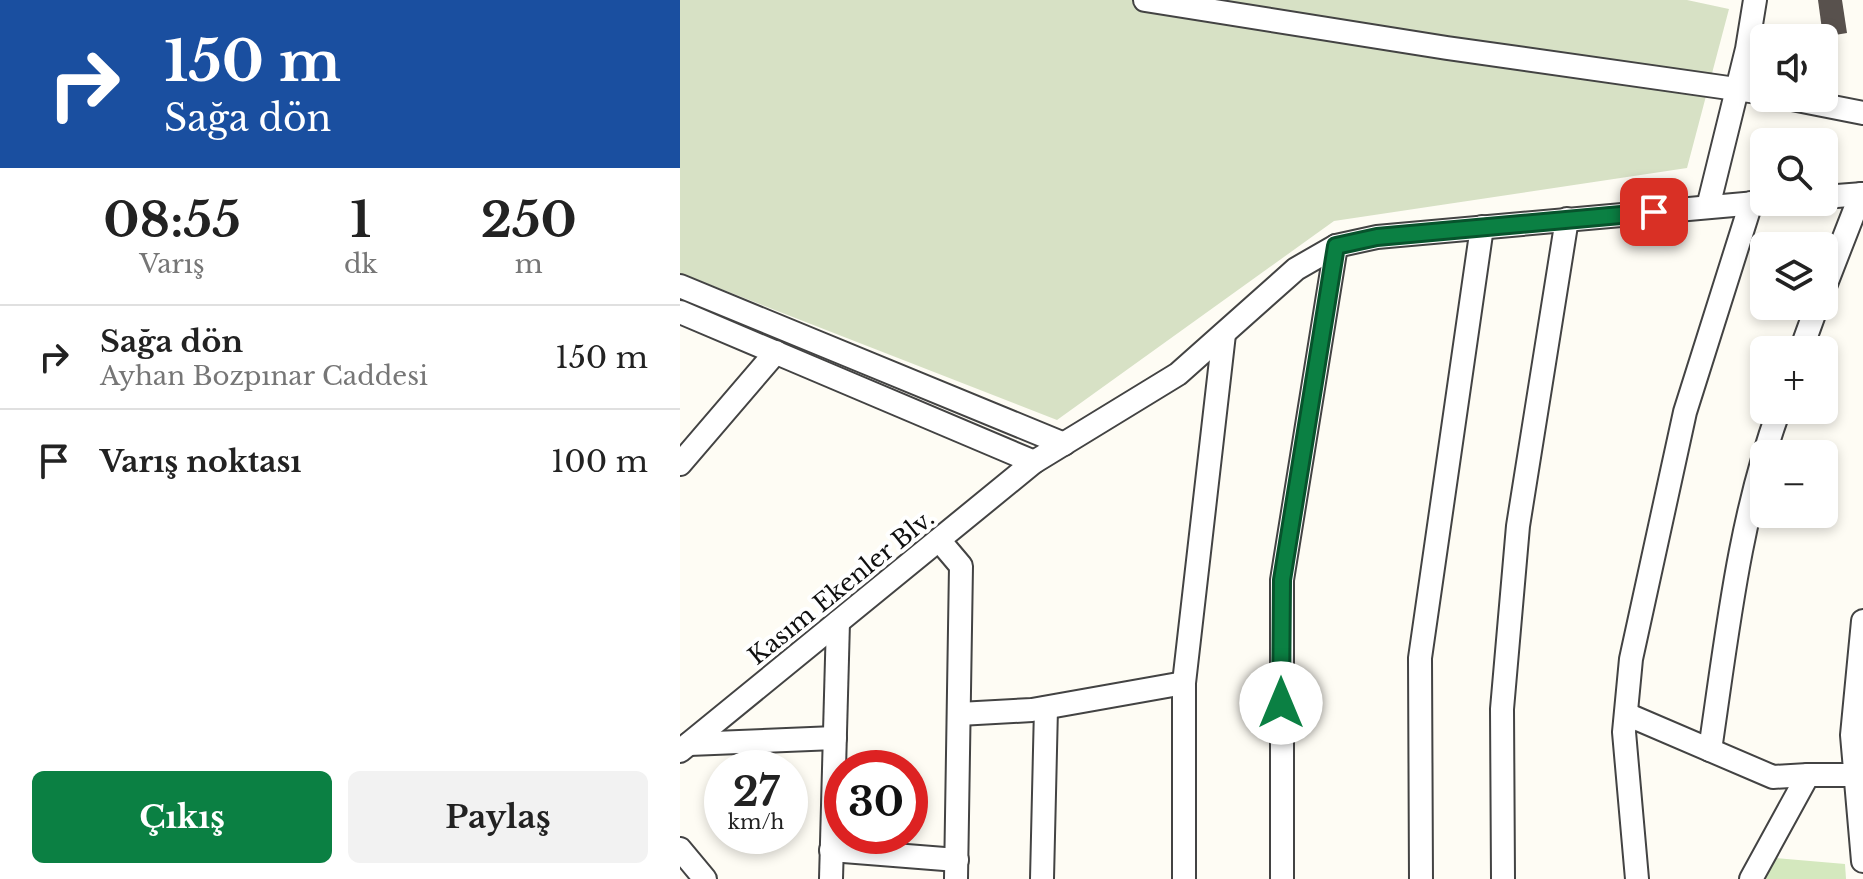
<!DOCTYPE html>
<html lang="tr">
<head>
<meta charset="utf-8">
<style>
  body { margin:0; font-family:"Libre Baskerville",serif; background:#f2f2f2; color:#222; height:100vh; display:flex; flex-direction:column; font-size:30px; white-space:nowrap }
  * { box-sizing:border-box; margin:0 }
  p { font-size:26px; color:#767676 }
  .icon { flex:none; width:44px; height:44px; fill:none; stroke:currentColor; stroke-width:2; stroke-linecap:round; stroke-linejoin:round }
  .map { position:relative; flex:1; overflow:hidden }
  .drawer { display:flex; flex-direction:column; background:#fff; width:680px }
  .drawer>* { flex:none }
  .hud { background:#1a4fa0; color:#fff; overflow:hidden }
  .tools { position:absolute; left:1070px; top:24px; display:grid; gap:16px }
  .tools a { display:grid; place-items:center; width:88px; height:88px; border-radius:12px; background:#fff; box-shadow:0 4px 12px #0003; font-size:40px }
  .speed { position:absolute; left:24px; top:750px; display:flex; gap:16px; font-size:40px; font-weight:700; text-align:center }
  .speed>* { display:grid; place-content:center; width:104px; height:104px; border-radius:50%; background:#fff; box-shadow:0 4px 12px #0003; line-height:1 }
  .speed small { font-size:20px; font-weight:400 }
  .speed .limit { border:12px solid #d22; background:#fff; color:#111 }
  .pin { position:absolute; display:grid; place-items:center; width:68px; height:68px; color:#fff; margin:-34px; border-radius:16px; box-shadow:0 4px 12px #0006 }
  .me { position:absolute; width:88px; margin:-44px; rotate:0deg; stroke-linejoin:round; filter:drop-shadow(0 0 6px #0008) }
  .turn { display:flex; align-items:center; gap:28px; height:168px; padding:0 32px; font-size:36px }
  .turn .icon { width:104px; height:104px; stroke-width:2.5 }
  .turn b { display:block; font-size:56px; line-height:68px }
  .eta { display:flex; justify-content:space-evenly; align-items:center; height:136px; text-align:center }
  .eta b { font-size:48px; font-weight:700; line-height:56px }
  .button { display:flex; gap:16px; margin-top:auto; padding:16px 32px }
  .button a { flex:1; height:92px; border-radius:12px; background:#0b8043; color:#fff; font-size:32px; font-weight:700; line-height:92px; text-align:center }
  .button a+a { background:#f2f2f2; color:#222 }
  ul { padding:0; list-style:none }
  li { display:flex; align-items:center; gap:24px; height:104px; padding:0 32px; border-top:2px solid #e0e0e0 }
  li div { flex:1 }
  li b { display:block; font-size:30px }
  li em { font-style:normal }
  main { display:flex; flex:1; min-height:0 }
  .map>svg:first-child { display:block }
</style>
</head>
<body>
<main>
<section class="drawer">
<div class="hud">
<div class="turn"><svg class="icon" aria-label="right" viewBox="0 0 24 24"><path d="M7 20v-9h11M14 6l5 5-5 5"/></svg><div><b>150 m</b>Sağa dön</div></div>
</div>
<div class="eta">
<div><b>08:55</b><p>Varış</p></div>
<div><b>1</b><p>dk</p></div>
<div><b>250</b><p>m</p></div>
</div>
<ul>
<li><svg class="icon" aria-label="right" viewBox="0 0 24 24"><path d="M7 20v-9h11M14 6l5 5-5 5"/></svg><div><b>Sağa dön</b><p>Ayhan Bozpınar Caddesi</p></div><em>150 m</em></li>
<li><svg class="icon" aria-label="arrive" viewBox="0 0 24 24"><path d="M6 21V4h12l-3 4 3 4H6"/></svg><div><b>Varış noktası</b></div><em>100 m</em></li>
</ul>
<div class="button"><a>Çıkış</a><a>Paylaş</a></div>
</section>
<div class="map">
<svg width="1183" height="879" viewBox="0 0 1183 879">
  <rect width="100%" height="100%" fill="#fefcf4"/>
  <polygon fill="#d4e8be" points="1096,858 1165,864 1166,879 1084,879"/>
  <polygon fill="#d7e1c5" points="0,0 1007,0 1049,9 1007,168 654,221 377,420 0,273"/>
  <polygon fill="#58514d" points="1138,0 1162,0 1167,33 1143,37"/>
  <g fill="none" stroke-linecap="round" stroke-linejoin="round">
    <g stroke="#434343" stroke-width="26">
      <g id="minor">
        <polyline points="465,0 767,48 1084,93"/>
        <polyline points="1107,98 1183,113"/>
        <polyline points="1144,197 1183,194"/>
        <polyline points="1028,207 1067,49 1075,0"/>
        <polyline points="0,286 384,444"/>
        <polyline points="1144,289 1181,194"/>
        <polyline points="0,312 354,462"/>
        <polyline points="1121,350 1137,306"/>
        <polyline points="0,464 96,352"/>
        <polyline points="259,540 281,566 276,879"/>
        <polyline points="1183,621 1172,735 1183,861"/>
        <polyline points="279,714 352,710 504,683"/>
        <polyline points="946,714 1093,777 1128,775"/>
        <polyline points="9,744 155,738"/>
        <path d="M1030,750C1047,636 1059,519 1099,410"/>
        <polyline points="0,751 354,462 498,374 616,269 656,246 697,237 1087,202"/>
        <polyline points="0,849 25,879"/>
        <polyline points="151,850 277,860"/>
        <polyline points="151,879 158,622"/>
        <polyline points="362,879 366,708"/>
        <polyline points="504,879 504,683 544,334"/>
        <polyline points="602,879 602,580 656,246"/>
        <polyline points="741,879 740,658 802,227"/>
        <polyline points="823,879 822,709 838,526 887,219"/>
        <polyline points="957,879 944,732 951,659 1005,412 1071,203"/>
        <polyline points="1071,879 1128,775 1174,775"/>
      </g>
    </g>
    <use href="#minor" stroke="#fff" stroke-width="22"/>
  </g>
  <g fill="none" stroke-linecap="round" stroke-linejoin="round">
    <g stroke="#07532c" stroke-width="20">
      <polyline id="route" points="601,703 602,580 656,246 697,237 974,212"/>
    </g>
    <use href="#route" stroke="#0b8043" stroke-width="14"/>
  </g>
  <g text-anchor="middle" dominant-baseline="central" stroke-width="8" stroke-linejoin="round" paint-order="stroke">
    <g font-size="24" fill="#101010" stroke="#fff">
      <text transform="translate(161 587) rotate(-39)">Kasım Ekenler Blv.</text>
    </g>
  </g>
</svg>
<div class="tools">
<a><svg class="icon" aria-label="sound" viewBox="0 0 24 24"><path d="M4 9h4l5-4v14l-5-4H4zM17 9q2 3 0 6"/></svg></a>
<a><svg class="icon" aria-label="search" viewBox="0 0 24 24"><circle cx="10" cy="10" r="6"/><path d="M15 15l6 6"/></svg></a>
<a><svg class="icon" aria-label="layers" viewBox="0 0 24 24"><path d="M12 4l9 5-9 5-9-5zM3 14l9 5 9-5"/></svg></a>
<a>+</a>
<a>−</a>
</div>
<div class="speed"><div>27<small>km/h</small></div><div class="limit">30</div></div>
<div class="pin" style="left:974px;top:212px;background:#d93025"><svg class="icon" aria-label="arrive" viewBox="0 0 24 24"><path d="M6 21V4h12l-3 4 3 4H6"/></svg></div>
<svg class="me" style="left:601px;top:703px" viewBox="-20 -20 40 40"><circle r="19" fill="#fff"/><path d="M0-13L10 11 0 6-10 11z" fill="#0b8043"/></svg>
</div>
</main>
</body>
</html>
